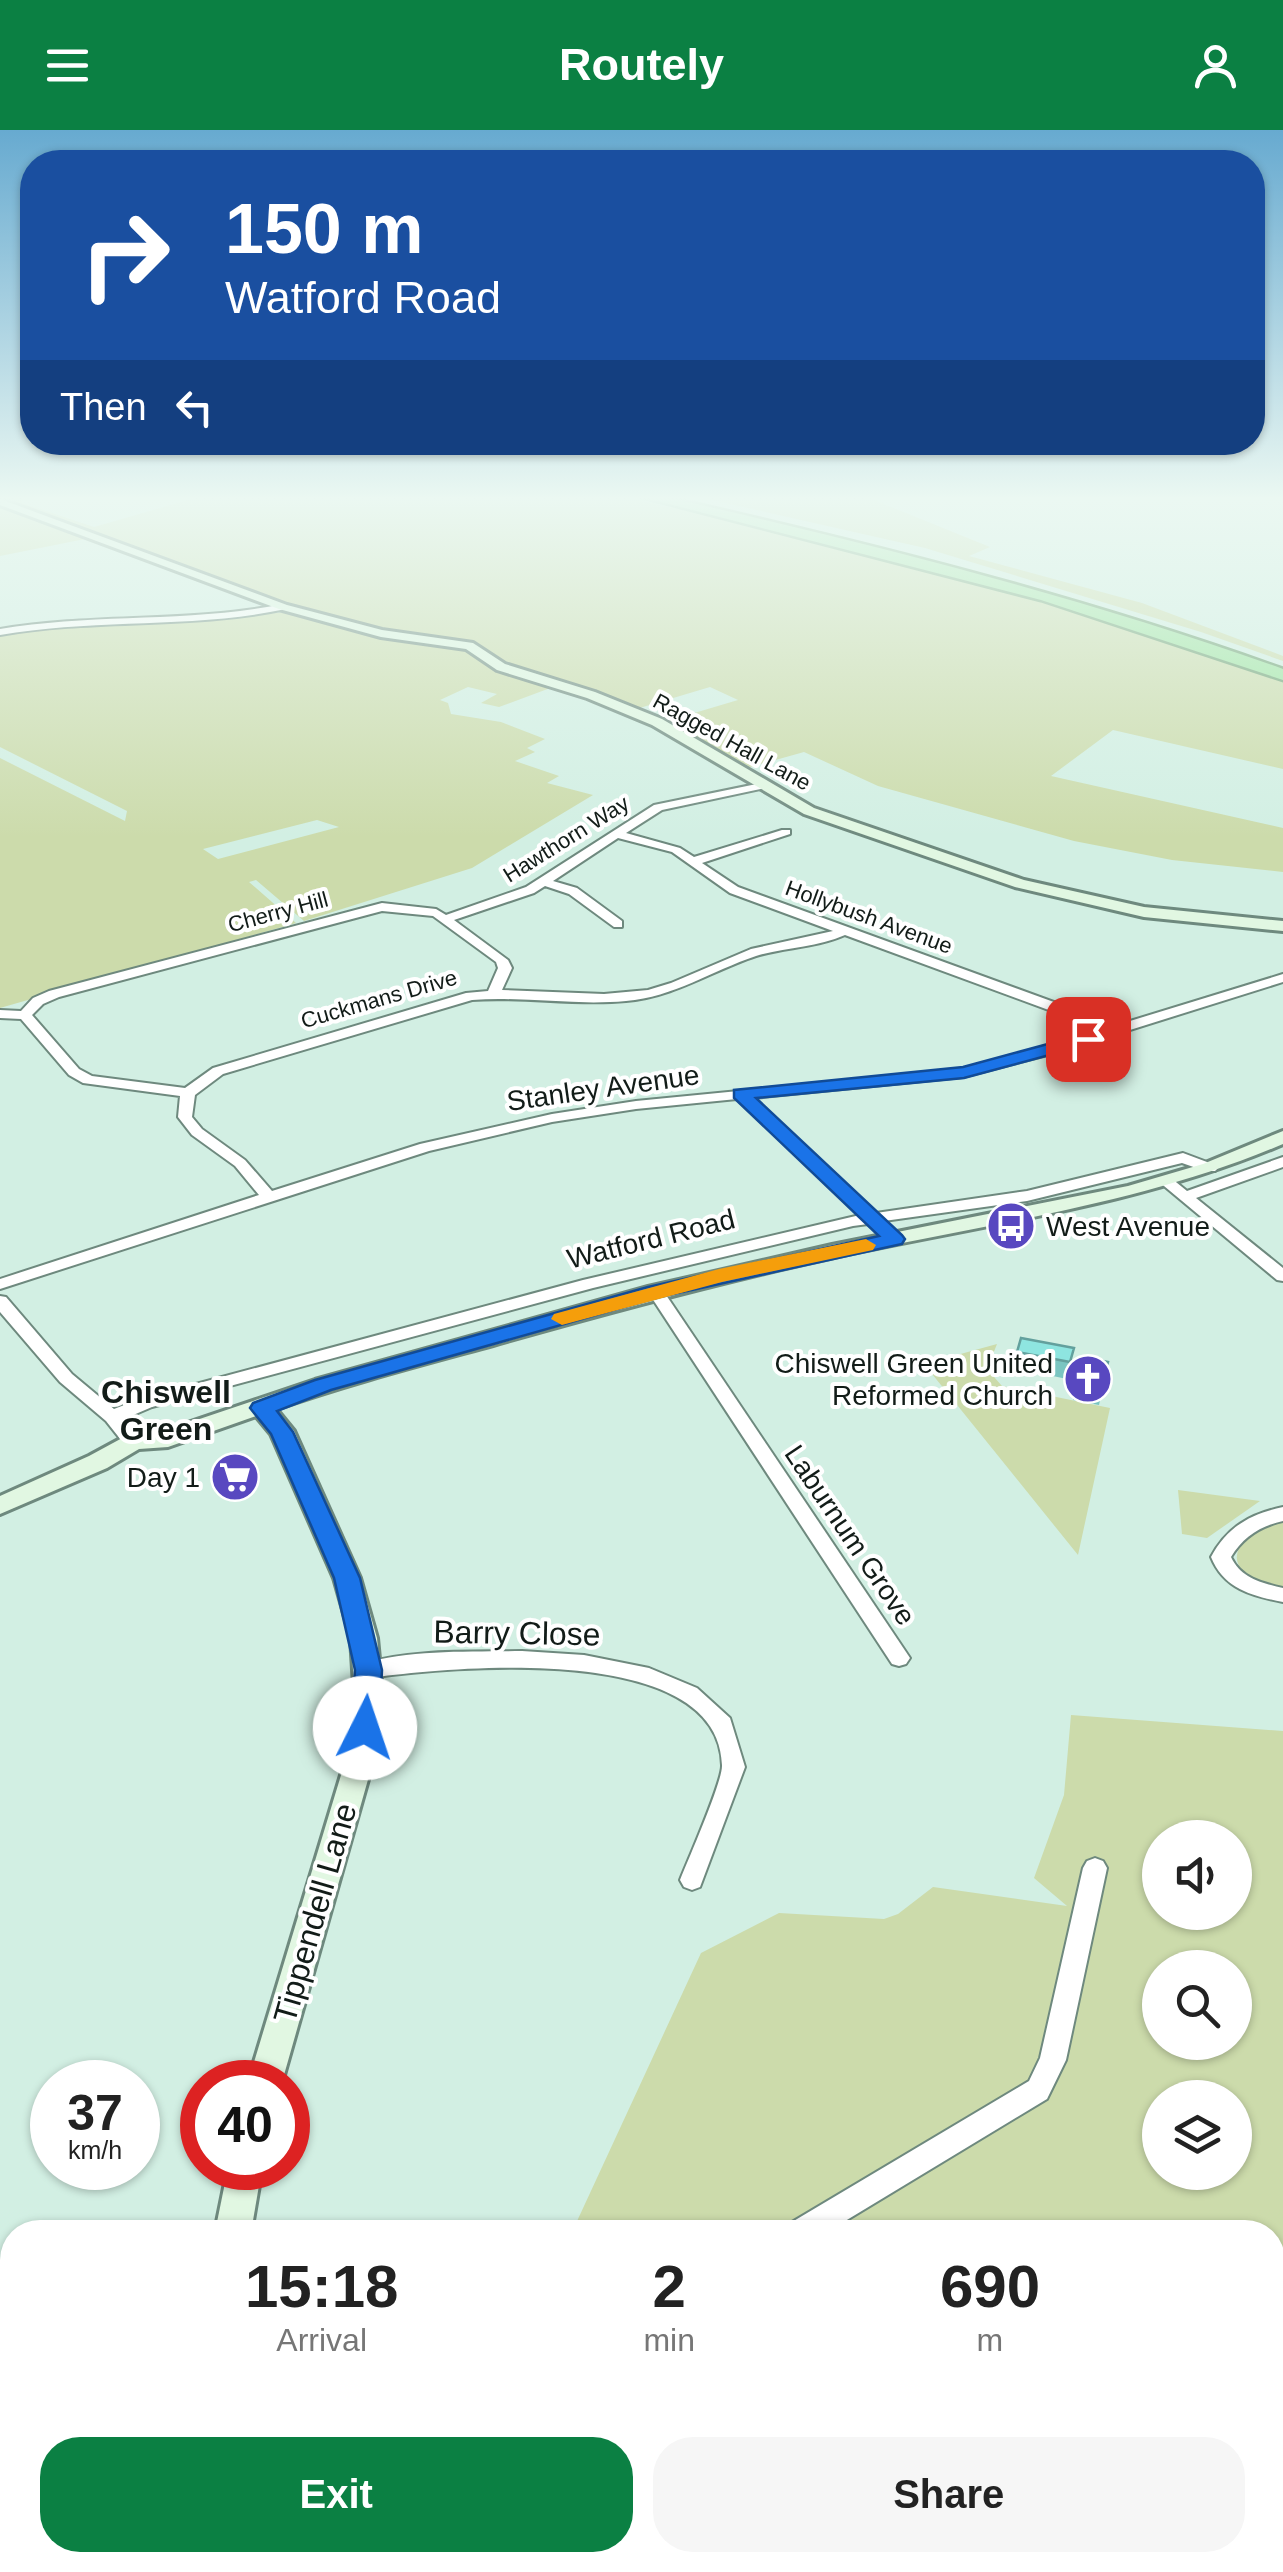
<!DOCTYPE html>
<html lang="en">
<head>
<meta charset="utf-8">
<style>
  body { margin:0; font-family:Helvetica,sans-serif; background:#f6f6f6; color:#222; height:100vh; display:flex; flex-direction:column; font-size:38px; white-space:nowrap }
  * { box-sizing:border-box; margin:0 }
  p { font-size:32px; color:#767676 }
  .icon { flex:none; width:55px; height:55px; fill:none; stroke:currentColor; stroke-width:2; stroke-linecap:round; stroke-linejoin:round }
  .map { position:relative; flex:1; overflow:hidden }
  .side { position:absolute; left:0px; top:2090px; width:1285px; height:352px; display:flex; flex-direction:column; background:#fff; border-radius:40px 40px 0 0; box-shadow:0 2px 8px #0004 }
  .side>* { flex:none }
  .hud { position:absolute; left:20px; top:20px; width:1245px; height:305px; border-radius:40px; box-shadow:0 2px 8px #0004; background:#1a4fa0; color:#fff; overflow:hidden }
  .controls { position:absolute; left:1142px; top:1690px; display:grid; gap:20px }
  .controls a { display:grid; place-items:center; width:110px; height:110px; border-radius:50%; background:#fff; box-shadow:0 2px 8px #0004; font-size:50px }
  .speed { position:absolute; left:30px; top:1930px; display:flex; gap:20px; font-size:50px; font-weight:700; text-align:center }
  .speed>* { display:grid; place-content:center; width:130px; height:130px; border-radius:50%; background:#fff; box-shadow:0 2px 8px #0004; line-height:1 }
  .speed small { font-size:25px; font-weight:400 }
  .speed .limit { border:15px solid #d22; background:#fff; color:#111 }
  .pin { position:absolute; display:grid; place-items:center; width:85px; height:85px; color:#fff; margin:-42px; border-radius:20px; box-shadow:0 5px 15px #0006 }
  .me { position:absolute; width:110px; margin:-55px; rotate:4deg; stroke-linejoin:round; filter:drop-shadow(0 0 8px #0008) }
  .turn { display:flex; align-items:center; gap:35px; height:210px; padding:0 40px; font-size:45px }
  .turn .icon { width:130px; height:130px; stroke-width:2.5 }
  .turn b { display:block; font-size:70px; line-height:85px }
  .then { display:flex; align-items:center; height:95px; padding:0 40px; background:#0003; gap:20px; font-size:38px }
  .eta { display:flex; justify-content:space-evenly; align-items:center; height:170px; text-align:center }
  .eta b { font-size:60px; font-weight:600; line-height:70px }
  .cta { display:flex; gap:20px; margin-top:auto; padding:20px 40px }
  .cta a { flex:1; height:115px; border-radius:40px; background:#0b8043; color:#fff; font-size:40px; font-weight:600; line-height:115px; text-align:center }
  .cta a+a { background:#f6f6f6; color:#222 }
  header { display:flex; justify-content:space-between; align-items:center; height:130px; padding:0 40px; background:#0b8043; color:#fff; font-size:45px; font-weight:600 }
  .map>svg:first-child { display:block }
</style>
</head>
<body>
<header><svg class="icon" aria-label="menu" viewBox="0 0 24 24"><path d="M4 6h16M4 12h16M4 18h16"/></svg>Routely<svg class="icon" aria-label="person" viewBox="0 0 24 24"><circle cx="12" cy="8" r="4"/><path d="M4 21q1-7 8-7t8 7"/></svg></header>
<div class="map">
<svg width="1283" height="2442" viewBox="0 0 1283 2442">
  <rect width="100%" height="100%" fill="#d2efe3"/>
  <g fill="#ccdbab" fill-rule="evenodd">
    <polygon points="0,366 22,366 22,373 94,397 202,366 618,366 865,419 1042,468 1283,550 1283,639 1113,600 1051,646 1283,698 1283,742 1172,730 1074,711 878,656 804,622 750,637 664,592 738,570 710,557 633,580 515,540 477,516 357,494 245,461 95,407 0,426"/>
    <polygon points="695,366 864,366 990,417 969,426 1142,473 1283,526 1283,531 1201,502 925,418"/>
    <path d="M287,482L377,504L466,520L498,542L553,557L499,577L481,573L497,564L468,557L440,570L448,573L451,584L501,592L545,609L527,618L535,622L515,631L559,646L547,653L593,665L472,738L304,791L256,750L249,752L296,793L0,878V628L125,691L127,681L0,617V504C95,490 191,492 287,482ZM317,690L339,697L218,729L203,719Z"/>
    <polygon points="997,1214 987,1239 1002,1256 1110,1278 1078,1425 924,1234"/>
    <polygon points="1178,1360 1260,1371 1207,1408 1182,1404"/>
    <path d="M1283,1390V1460C1218,1444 1225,1409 1283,1390Z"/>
    <path d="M1071,1585L1283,1601V2442H245V2430H1272V2102H572L701,1823L779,1783L884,1789L898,1784L933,1757L1067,1776L1034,1748L1064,1665ZM1160,1708H1235V1782H1160ZM1160,1838H1235V1912H1160ZM1160,1968H1235V2042H1160Z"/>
  </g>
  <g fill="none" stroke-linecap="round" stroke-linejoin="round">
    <g stroke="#6e897e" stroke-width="4">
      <g id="street">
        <path d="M283,474L286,479C192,499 95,488 0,505V499C94,483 189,493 283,474Z"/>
        <path d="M766,652L770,653V657L662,680L626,703L680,718L694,727L782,700H790V704L702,733L738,757L1117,895L1283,844V852L1063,921L963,947L753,968L876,1083L1027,1061L1183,1023L1215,1035L1218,1038L1215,1041H1205L1182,1033L1027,1071L884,1091L902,1109L894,1114L888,1112L868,1094L853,1096L593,1158L152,1277L124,1289L141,1311L132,1317L125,1315L106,1291L60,1252L0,1182V1166L6,1167L72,1244L114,1279L140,1269L583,1150L860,1085L737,969L636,979L552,992L429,1021L0,1159V1149L259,1065L235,1036L192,1005L178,987L180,966L83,953L69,945L21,889L0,888V880L21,881L33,868L49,861L382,773L436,779L446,785L526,757L654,675ZM618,708L672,722L730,763L833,801L751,819L671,853L648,860L604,864L502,860L512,838L508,830L454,790L534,763L545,756L569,764L614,797H622V791L577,758L553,751ZM382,781L433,786L496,832L498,838L488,861L466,863L213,938L185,958L92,946L79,939L32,885L43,874L59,867ZM845,805L1103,900L963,939L636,971L552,984L420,1014L272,1061L245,1030L202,999L192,987L195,965L223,944L472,870C523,866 574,876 626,871C674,867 711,841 756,826C785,817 816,818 845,805Z"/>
        <polygon points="1283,1027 1283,1037 1196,1068 1283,1138 1283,1151 1277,1150 1158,1051 1161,1048 1171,1048 1187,1061"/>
        <polygon points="656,1157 664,1162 906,1522 910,1528 906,1534 899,1536 892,1534 648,1162"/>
        <path d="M1283,1377V1391C1260,1396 1243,1407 1231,1427C1241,1448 1261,1453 1283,1458V1472C1252,1466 1224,1459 1211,1427C1227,1397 1250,1384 1283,1377Z"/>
        <path d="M522,1521L584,1525L649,1538L697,1558L730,1588L745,1637L700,1757L692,1760L684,1757L680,1750C688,1730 723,1651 722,1635C719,1510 449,1537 369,1548L361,1546L358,1540L361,1534C411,1519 470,1522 522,1521Z"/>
        <polygon points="1095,1728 1103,1731 1107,1738 1066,1930 1047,1969 827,2102 788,2102 792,2092 1029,1951 1040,1928 1083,1738 1087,1731"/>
        <polygon points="103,2430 135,2430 133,2442 101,2442"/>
      </g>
    </g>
    <g stroke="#6e897e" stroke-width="6">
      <g id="secondary">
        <polygon points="0,369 287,475 382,500 473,513 505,534 595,562 662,589 814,678 1024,750 1144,777 1283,791 1283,801 1144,787 1015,757 804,684 652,595 587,568 497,540 466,519 381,507 279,479 0,375"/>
        <path d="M1283,1001V1014C1138,1076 983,1094 830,1128C716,1153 605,1183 493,1215C420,1235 347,1254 276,1279L294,1301L360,1448L377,1508L383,1571L373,1632L282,1952H248L345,1632L355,1571L351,1508L334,1448L271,1304L256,1286L168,1317L139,1319L107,1338L0,1384V1366L89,1326L137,1300L145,1297L158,1303L315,1250L648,1157L832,1115L1128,1056L1203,1034Z"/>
        <polygon points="228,2038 262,2038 251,2102 215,2102"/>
        <polygon points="180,2430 220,2430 219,2442 179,2442"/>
      </g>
    </g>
    <g stroke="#6c9e70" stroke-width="5">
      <path id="highway" d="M638,366H662C872,414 1080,466 1283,539V550L1041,470Z"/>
    </g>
    <use href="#street" fill="#fff" fill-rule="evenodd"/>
    <use href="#secondary" fill="#e1f7e2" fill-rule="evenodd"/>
    <use href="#highway" fill="#9ce49f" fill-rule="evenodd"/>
  </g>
  <g fill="#7ac5c1">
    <polygon points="1074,1218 1067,1249 1015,1238 1017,1222"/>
    <polygon points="1083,1227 1108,1232 1099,1275 1073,1270"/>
  </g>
  <g fill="#8ee5e0" stroke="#63a09d" stroke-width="2.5">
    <polygon points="1021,1208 1074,1218 1070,1232 1017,1222"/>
    <polygon points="1083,1227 1108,1232 1102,1258 1076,1254"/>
  </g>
  <linearGradient id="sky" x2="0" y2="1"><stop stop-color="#67aad0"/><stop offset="0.52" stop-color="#ebf8f2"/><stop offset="1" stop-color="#ebf8f2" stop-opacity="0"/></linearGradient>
  <rect width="1283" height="708" fill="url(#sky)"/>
  <polygon fill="#1a73e8" stroke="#114b97" stroke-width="2.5" points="1088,903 1096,909 1094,913 964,948 756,968 902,1105 905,1109 902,1114 660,1167 331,1260 277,1281 293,1302 360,1448 382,1540 379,1598 375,1606 365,1609 355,1606 351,1598 355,1540 334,1448 271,1304 250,1278 253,1273 315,1250 648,1157 879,1106 734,968 734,960 963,937"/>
  <polygon fill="#f59e0b" points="866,1109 876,1115 873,1120 722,1152 562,1195 551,1189 554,1184 719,1139"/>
  <defs>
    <g id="bus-disc" transform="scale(2.5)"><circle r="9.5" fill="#5848c0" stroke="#fff"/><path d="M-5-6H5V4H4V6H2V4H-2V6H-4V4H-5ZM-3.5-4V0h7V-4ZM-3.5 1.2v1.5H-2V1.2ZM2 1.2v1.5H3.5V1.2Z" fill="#fff"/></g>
    <g id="church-disc" transform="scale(2.5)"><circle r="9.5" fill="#5848c0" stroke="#fff"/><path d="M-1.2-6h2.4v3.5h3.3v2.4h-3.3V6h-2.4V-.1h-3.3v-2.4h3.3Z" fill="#fff"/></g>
    <g id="supermarket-disc" transform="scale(2.5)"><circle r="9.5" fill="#5848c0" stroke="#fff"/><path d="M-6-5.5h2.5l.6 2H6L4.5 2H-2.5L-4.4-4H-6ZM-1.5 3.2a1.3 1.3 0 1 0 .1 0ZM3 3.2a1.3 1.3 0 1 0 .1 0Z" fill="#fff"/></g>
  </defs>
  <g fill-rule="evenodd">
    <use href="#bus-disc" x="1011" y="1096"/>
    <use href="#church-disc" x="1088" y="1249"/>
    <use href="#supermarket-disc" x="235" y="1347"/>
  </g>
  <g text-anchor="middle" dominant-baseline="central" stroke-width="8" stroke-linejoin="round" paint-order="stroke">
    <g font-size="22" fill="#121c18" stroke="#fff">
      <text transform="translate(732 612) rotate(29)">Ragged Hall Lane</text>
      <text transform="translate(566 709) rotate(-32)">Hawthorn Way</text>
      <text transform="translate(278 782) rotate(-15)">Cherry Hill</text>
      <text transform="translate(869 787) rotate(20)">Hollybush Avenue</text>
      <text transform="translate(379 869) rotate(-16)">Cuckmans Drive</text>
    </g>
    <g font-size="28" fill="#121c18" stroke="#fff">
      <text transform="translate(603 958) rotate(-8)">Stanley Avenue</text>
      <text transform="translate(651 1109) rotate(-14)">Watford Road</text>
      <text transform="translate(850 1405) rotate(56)">Laburnum Grove</text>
    </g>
    <g font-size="28" fill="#121c18" stroke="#fff" text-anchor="end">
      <text x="1046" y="1096" text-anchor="start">West Avenue</text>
      <text x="1053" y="1233">Chiswell Green United<tspan x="1053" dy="32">Reformed Church</tspan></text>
      <text x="200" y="1347">Day 1</text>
    </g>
    <g font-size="32" font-weight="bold" fill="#121c18" stroke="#fff">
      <text x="166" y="1262">Chiswell<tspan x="166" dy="37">Green</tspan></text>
    </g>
    <g font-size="32" fill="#121c18" stroke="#fff">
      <text transform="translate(517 1503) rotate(1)">Barry Close</text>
      <text transform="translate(315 1783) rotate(-74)">Tippendell Lane</text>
    </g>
  </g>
</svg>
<div class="controls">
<a><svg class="icon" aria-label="sound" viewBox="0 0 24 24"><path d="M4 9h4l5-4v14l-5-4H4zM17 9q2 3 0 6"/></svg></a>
<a><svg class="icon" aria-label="search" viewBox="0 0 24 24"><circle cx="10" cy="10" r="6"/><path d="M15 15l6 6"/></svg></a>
<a><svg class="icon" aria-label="layers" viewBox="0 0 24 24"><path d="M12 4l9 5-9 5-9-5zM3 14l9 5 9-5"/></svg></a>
</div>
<div class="speed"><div>37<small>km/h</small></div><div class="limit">40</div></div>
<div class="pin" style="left:1088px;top:909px;background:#d93025"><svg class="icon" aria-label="arrive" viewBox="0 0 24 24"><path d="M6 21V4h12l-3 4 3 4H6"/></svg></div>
<svg class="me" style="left:365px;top:1598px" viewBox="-20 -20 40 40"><circle r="19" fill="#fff"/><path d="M0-13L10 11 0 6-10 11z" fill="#1a73e8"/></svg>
<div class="hud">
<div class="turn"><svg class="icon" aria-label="right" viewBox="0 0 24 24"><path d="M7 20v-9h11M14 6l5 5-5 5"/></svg><div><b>150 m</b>Watford Road</div></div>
<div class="then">Then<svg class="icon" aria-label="left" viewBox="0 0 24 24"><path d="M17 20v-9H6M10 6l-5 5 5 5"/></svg></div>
</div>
<section class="side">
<div class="eta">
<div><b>15:18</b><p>Arrival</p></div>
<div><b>2</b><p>min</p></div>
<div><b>690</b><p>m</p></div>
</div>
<div class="cta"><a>Exit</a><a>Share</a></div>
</section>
</div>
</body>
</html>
